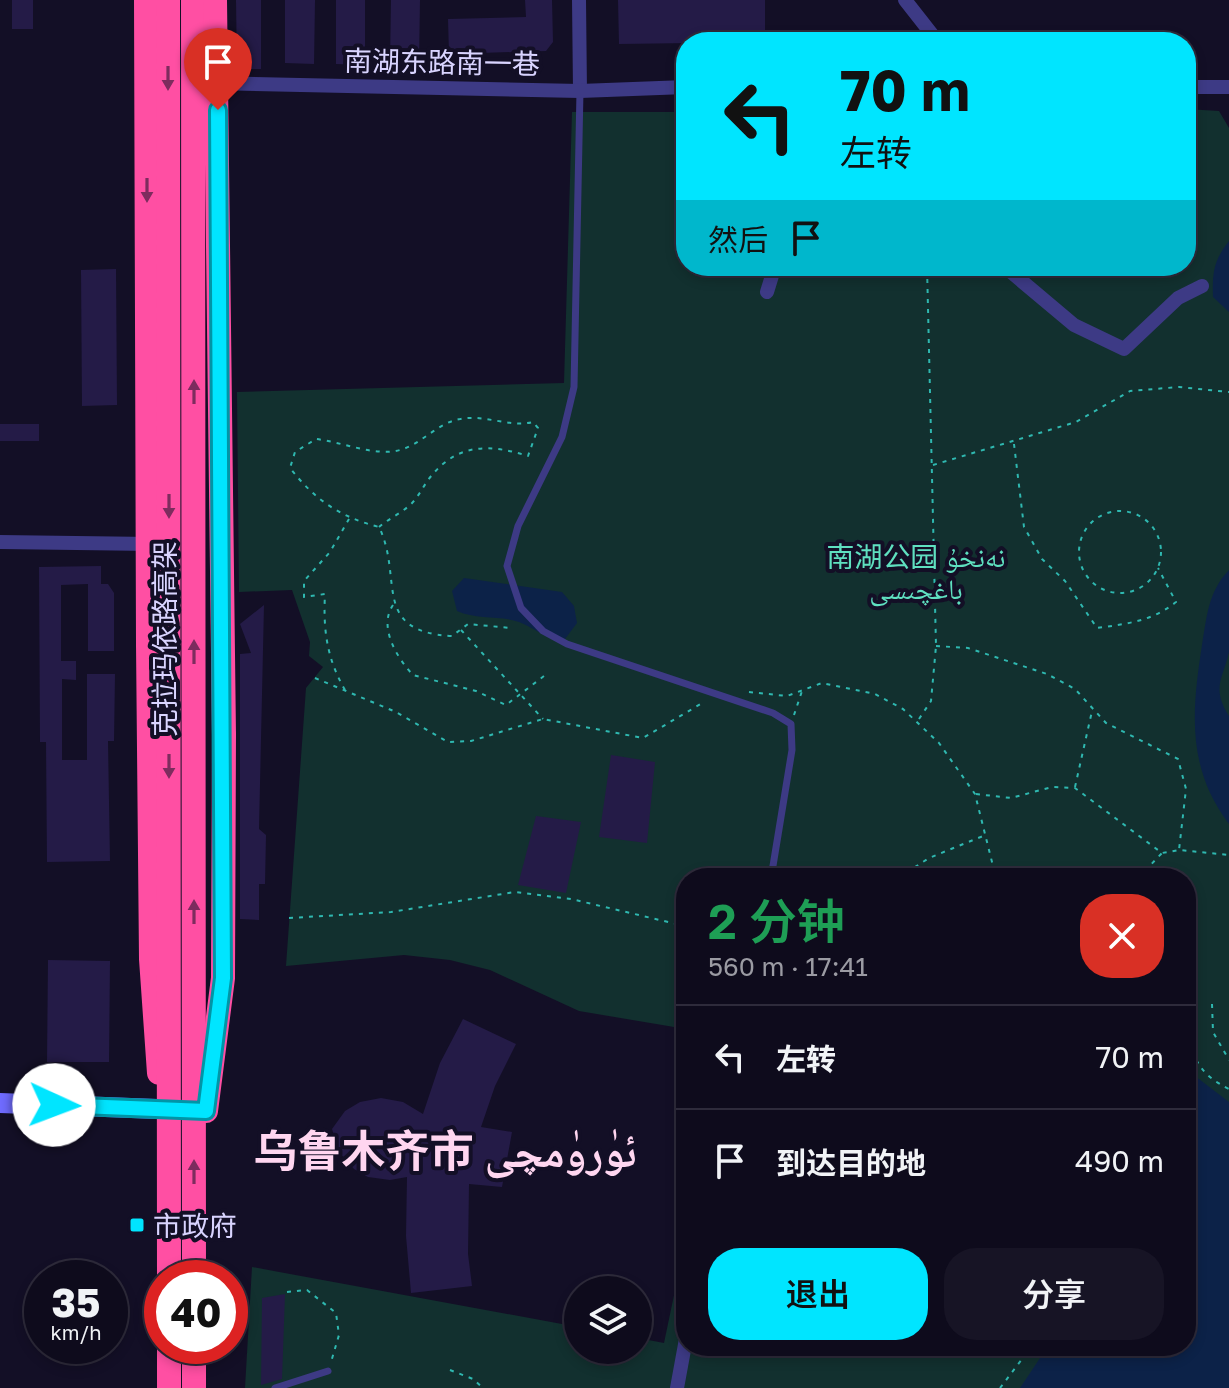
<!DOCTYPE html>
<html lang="zh">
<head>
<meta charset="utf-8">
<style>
  body { margin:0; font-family:"Golos Text","Noto Naskh Arabic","Noto Sans SC",sans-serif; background:#171425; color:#f1f3f6; height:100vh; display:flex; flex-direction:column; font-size:30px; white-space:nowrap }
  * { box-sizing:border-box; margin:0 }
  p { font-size:26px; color:#9b9ba3 }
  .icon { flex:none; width:44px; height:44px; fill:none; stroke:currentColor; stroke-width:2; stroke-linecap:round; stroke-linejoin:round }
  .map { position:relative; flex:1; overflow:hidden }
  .side { position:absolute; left:676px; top:868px; width:520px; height:488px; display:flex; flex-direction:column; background:#0e0b1c; border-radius:32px; box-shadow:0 4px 12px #0003,0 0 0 2px #2e2b3b }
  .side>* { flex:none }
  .top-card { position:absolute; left:676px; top:32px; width:520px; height:244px; border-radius:32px; box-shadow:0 4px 12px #0003,0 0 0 2px #2e2b3b; background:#00e5ff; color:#111; overflow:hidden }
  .buttons { position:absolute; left:564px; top:1276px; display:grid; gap:16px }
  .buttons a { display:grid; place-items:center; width:88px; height:88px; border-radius:50%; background:#0e0b1c; box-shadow:0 4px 12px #0003,0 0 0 2px #2e2b3b; font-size:40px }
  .speed { position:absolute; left:24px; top:1260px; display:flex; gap:16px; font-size:40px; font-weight:700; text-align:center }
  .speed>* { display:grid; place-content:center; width:104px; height:104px; border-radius:50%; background:#0e0b1c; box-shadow:0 4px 12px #0003,0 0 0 2px #2e2b3b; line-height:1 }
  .speed small { font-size:20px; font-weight:400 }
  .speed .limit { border:12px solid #d22; background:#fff; color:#111 }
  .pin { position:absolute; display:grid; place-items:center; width:68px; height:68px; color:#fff; margin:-82px -34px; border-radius:50% 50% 50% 0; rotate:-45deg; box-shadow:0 0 8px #0007 }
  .pin .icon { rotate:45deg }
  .me { position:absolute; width:88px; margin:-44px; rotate:92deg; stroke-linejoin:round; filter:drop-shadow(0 0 6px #0008) }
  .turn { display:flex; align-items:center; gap:28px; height:168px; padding:0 32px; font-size:36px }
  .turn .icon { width:104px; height:104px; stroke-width:2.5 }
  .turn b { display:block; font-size:56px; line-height:68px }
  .then { display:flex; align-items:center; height:76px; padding:0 32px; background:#0003; gap:16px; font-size:30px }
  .round { display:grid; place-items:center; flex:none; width:84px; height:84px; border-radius:32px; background:#171425 }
  .head { display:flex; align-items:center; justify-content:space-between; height:136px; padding:0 32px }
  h1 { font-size:48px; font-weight:600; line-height:60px; color:#1e9e55 }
  .cta { display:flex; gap:16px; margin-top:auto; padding:16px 32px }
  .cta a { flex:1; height:92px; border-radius:32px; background:#00e5ff; color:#111; font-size:32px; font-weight:600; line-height:92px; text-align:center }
  .cta a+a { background:#171425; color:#f1f3f6 }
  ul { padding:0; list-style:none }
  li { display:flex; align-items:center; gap:24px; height:104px; padding:0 32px; border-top:2px solid #2e2b3b }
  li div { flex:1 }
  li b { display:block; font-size:30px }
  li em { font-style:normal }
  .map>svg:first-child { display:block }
</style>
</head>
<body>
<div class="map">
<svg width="1229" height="1388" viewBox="0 0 1229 1388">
  <rect width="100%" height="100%" fill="#130f26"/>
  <polygon fill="#12302f" points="1186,109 1219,111 1229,128 1229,1388 245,1388 252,1267 578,1327 578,1350 638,1350 638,1338 664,1343 686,1238 686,1346 1186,1346 1186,878 686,878 686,1029 579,1011 490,970 450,960 404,955 286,966 306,688 323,667 309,656 310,642 292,590 239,592 237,392 564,383 572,112 686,112 686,266 1186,266"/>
  <g fill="#0c2248">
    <path d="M1229,241V312L1213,297C1212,272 1214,260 1229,241Z"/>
    <path d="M1229,570C1229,595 1229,628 1229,652C1223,679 1211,687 1229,716V824C1186,767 1192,710 1202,645C1207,616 1208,592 1229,570Z"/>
    <path d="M464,578L562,592L574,606L577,623L565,639C542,638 539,630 519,622C499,615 477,620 457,611L452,591Z"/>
    <polygon points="1186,1062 1195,1076 1229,1102 1229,1388 1020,1388 1048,1346 1186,1346"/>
  </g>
  <g fill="#241b47">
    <rect x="12" y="0" width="21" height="29"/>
    <polygon points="236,0 261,0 261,69 237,69"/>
    <polygon points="285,0 315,0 314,64 285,63"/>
    <polygon points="336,0 365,0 365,65 336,64"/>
    <polygon points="391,0 420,0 419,63 390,62"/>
    <polygon points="525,0 552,0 553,42 546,51 449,54 448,19 526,17"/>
    <polygon points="618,0 765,0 765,42 619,44"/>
    <polygon points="116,269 117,405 82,406 81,270"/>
    <rect x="0" y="424" width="39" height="17"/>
    <polygon points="101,566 101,584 108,584 114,593 114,651 88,651 88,584 61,585 61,661 76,661 76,680 62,679 62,760 87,760 87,674 115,674 114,741 108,741 110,861 47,862 46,742 40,742 39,567"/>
    <polygon points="264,605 259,829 266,835 265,884 259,884 259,920 240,919 240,654 251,653 240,624"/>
    <polygon points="611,755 655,762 647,843 599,837"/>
    <polygon points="536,816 581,822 566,893 518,885"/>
    <polygon points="48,960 110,961 109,1062 47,1062"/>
    <polygon points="463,1019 516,1044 495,1086 481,1127 512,1132 502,1187 469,1184 468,1254 472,1286 411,1293 406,1236 407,1177 390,1180 368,1177 354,1169 339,1152 332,1129 345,1111 360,1102 381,1098 403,1102 423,1114 440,1063"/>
    <polygon points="285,1294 282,1379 261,1385 262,1298"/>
  </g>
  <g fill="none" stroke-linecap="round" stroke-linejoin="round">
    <g stroke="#2fb8b0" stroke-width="2" stroke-dasharray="4 6" stroke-linecap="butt">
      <path d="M1014,444L1024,527L1042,559L1065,581L1097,628C1126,624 1153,621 1176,602L1158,568"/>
      <polyline points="933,465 1076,422 1130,391 1179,387 1229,392"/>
      <circle cx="1120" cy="552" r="41"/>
      <path d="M379,527C388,519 400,514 410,505C419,497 424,484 432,475C459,443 490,444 528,456L538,428L533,422C510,428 485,414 460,419C437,423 422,444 400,450C376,457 342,442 316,439L295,452L290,468C315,500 340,517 379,527C404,578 370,632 452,636L468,624L511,628"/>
      <path d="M393,605C378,627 397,658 413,675L476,691L506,705L544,676"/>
      <polyline points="461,630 543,719"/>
      <polyline points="936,646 968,648 1047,674 1075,689 1106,723 1178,759 1186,789 1179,850"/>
      <polyline points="315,678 396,712 448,742 471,741 543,719 643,738 704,702"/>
      <path d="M345,690C327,659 323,630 325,594L304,597V581L330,552L349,519"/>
      <polyline points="749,692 787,696 822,683 875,694 903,709 939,743 975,794 996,878"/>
      <polyline points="794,715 802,691"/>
      <polyline points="919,719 931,701 936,646 927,266"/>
      <polyline points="1075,787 1092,711"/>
      <polyline points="976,794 1011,798 1052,787 1075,788 1162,853 1179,850 1229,855"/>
      <polyline points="914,868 922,878"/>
      <polyline points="898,878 929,858 983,836"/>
      <polyline points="1138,878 1162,853"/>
      <polyline points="289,918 391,912 515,892 571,899 681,925 686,919"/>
      <path d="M1186,991C1196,1033 1178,1064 1229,1089"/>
      <polyline points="1212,1004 1213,1032 1229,1060"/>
      <polyline points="287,1292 307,1290 336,1313 339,1335 331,1362"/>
      <polyline points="450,1370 473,1379 483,1388"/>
      <polyline points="1000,1388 1032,1346"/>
    </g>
    <g stroke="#3d3a85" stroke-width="7">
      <polyline points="580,91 574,387 562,437 518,526 507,566 521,608 543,631 567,644 773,713 791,724 792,750 771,878"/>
      <polyline points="275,1388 328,1371"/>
    </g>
    <g stroke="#3d3a85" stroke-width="14">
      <polyline points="579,0 580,91"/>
      <polyline points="905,0 938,42"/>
      <polyline points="211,83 580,91 686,87"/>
      <polyline points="1186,87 1229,87"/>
      <polyline points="1005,267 1074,325 1124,349 1178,298 1202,286"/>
      <polyline points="767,292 775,266"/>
      <polyline points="0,542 152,544"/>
      <polyline points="677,1388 686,1339"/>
    </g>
    <polyline stroke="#6f6bff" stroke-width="20" points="0,1103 184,1110"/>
    <g stroke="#ff4fa3" stroke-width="24">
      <polyline points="148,644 151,959 159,1073"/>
      <polyline points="206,1111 223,978 224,735"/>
      <polyline points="169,1388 169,1346"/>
      <polyline points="194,1388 194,1346"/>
    </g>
    <g stroke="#ff4fa3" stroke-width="24">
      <polyline points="146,0 148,644"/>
      <polyline points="168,0 169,1278"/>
      <polyline points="193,0 194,1278"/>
      <polyline points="215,0 224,735"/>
    </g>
  </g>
  <defs><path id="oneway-solid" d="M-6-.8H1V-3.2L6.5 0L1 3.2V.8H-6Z" transform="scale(2)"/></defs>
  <g fill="#7d2c5e">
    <use href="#oneway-solid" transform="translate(168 78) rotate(90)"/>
    <use href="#oneway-solid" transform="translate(147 190) rotate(90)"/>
    <use href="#oneway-solid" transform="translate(194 392) rotate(-90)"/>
    <use href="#oneway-solid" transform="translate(169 506) rotate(90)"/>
    <use href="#oneway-solid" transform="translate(194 652) rotate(-90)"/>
    <use href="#oneway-solid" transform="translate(169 766) rotate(90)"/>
    <use href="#oneway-solid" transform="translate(194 912) rotate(-90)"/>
    <use href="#oneway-solid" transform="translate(194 1172) rotate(-90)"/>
  </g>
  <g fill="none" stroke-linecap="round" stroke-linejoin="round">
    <g stroke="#0095a6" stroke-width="20">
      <polyline id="route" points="54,1105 206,1111 223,978 218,110"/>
    </g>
    <use href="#route" stroke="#00e5ff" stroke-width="14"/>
  </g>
  <rect fill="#00e5ff" stroke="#130f26" stroke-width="3" x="129" y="1217" width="16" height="16" rx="4"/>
  <g text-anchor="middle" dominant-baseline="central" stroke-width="8" stroke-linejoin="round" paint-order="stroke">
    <g font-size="28" fill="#d9d4ff" stroke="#130f26">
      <text transform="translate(442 62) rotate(1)">南湖东路南一巷</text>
      <text transform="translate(164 639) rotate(-90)">克拉玛依路高架</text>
    </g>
    <g font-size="28" fill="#5fe0c0" stroke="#130f26">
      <text x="916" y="556">南湖公园 نەنخۇ<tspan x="916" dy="32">باغچىسى</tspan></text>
    </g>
    <g font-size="28" fill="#d9d4ff" stroke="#130f26" text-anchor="start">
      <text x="153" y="1225">市政府</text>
    </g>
    <g font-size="44" font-weight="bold" fill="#ffd6f0" stroke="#130f26">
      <text x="445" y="1150">乌鲁木齐市 ئۈرۈمچى</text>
    </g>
  </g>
</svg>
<div class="buttons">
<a><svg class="icon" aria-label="layers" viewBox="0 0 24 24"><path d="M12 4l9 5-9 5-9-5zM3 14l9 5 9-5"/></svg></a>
</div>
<div class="speed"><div>35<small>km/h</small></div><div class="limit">40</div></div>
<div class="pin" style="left:218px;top:110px;background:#d93025"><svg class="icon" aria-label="arrive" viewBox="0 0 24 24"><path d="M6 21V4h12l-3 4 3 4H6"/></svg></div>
<svg class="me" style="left:54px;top:1105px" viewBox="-20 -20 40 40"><circle r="19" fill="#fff"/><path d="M0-13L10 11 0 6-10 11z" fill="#00e5ff"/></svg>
<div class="top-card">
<div class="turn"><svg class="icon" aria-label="left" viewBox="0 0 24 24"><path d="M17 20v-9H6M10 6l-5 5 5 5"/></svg><div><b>70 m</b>左转</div></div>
<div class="then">然后<svg class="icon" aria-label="arrive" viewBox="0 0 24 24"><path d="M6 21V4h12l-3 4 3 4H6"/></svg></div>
</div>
<section class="side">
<div class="head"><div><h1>2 分钟</h1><p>560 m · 17:41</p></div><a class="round" style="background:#d93025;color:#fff"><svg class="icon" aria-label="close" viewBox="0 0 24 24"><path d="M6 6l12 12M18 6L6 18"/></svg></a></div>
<ul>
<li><svg class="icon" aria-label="left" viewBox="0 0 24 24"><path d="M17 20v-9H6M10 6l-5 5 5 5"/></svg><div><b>左转</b></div><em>70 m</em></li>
<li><svg class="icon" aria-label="arrive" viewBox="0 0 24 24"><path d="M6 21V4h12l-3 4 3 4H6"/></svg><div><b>到达目的地</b></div><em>490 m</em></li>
</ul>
<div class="cta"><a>退出</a><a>分享</a></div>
</section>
</div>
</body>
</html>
